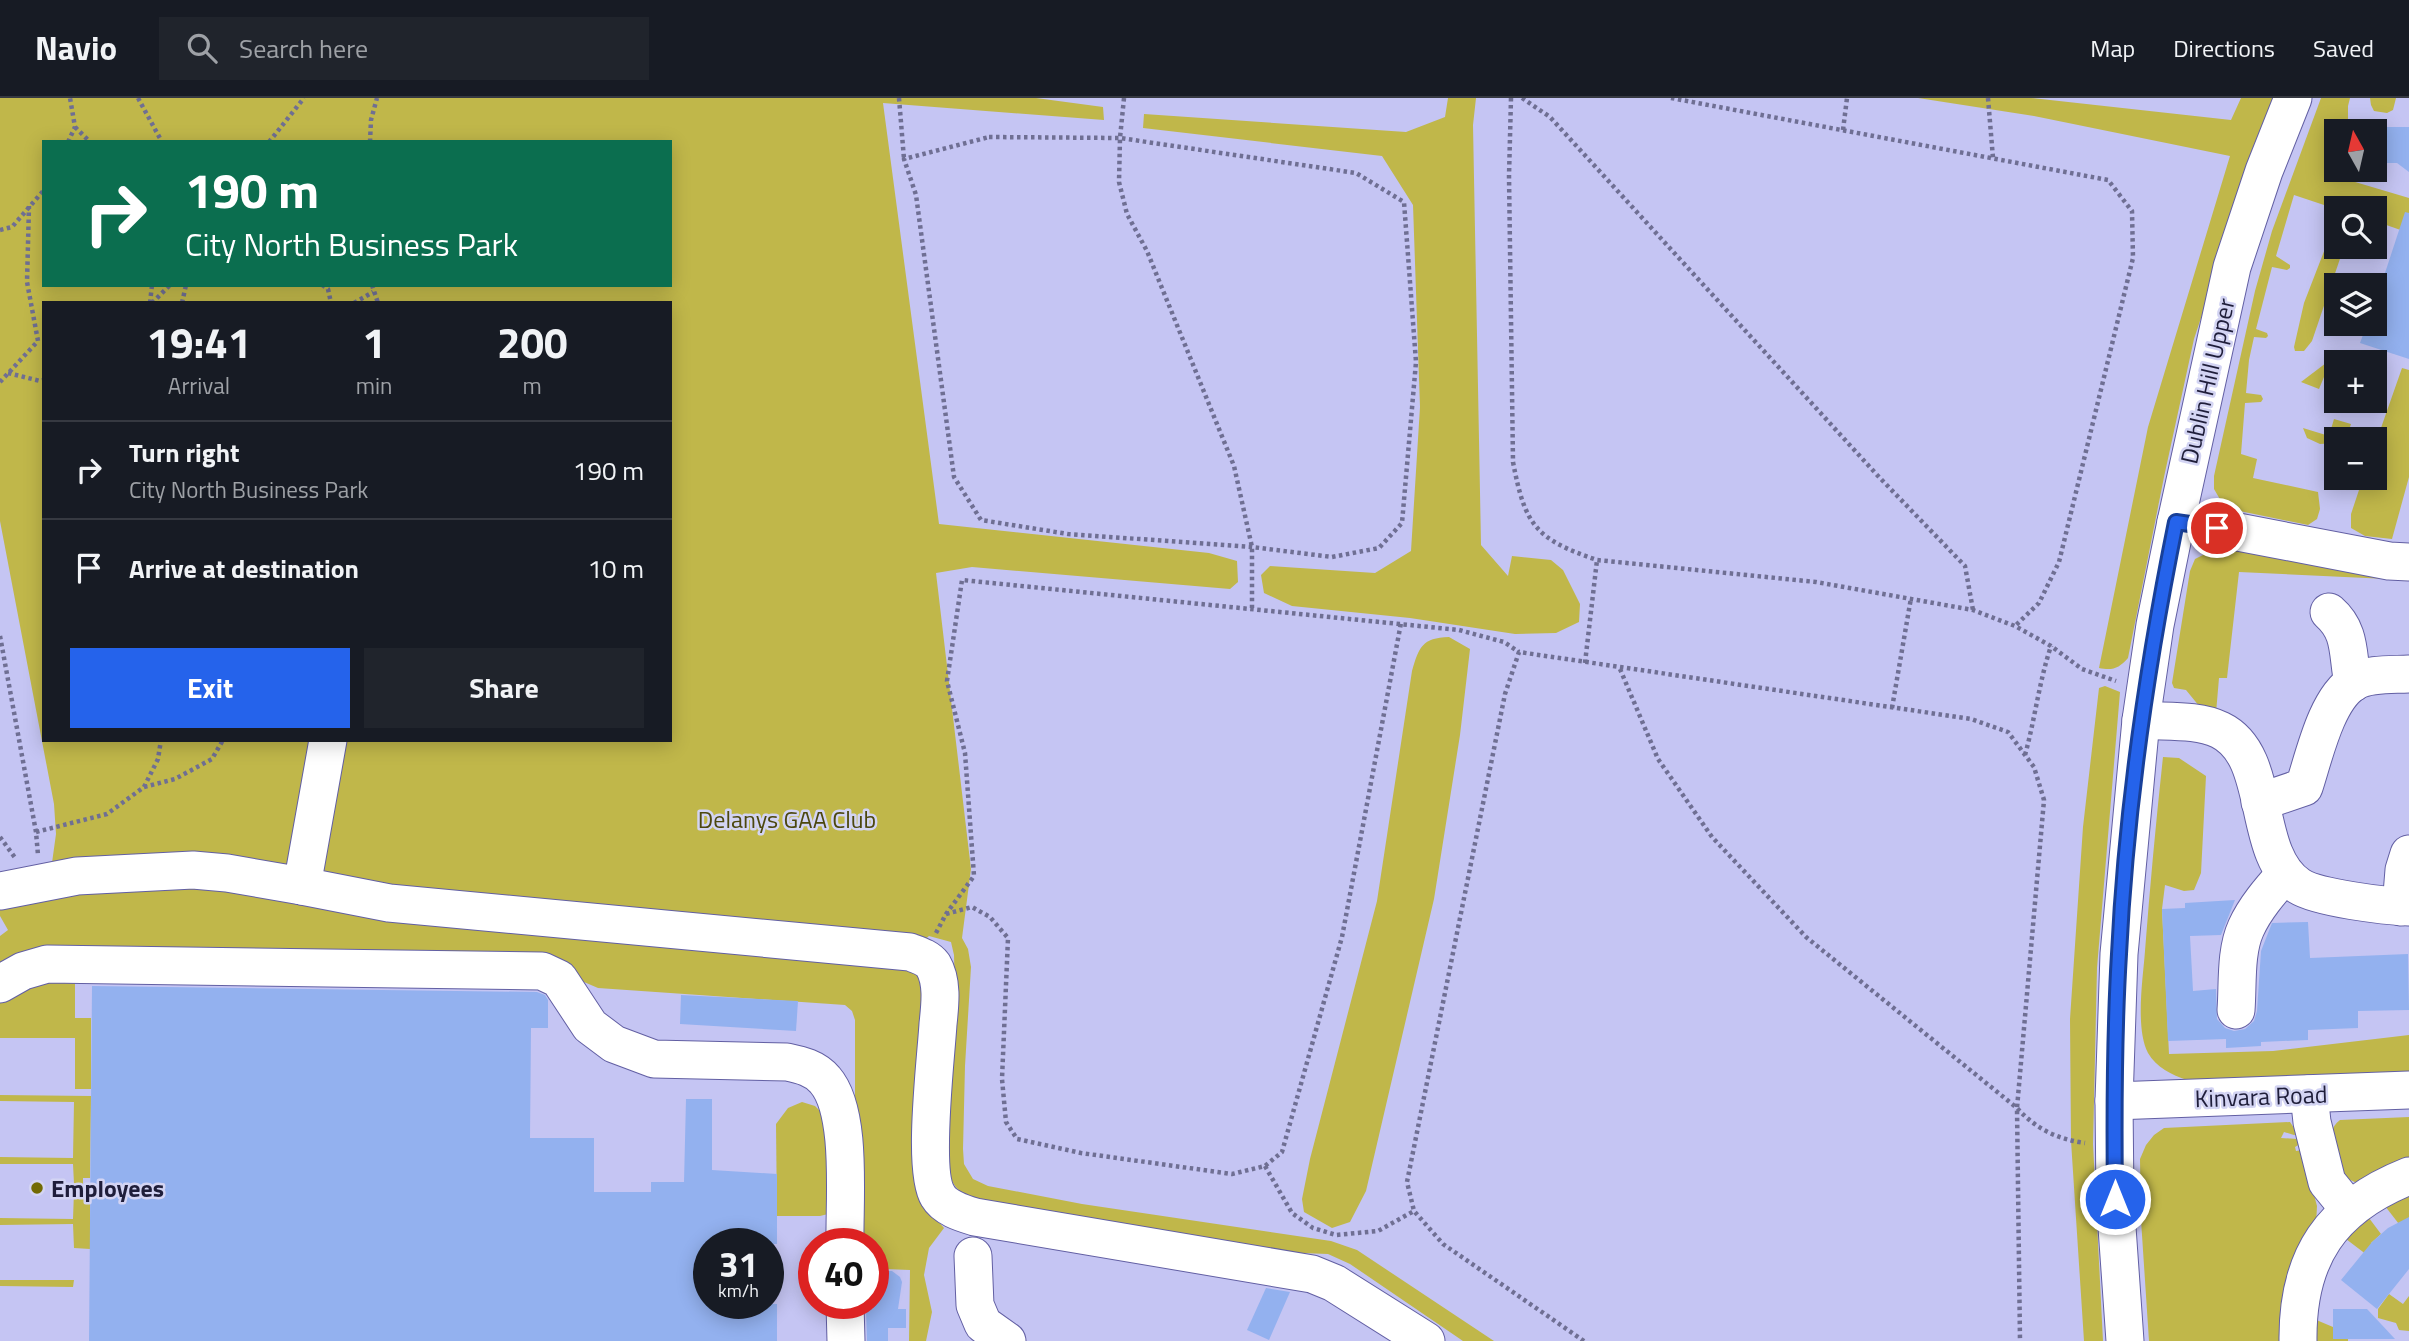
<!DOCTYPE html>
<html lang="en">
<head>
<meta charset="utf-8">
<style>
  body { margin:0; font-family:"Titillium Web",sans-serif; background:#20242c; color:#f1f3f6; height:100vh; display:flex; flex-direction:column; font-size:26px; white-space:nowrap }
  * { box-sizing:border-box; margin:0 }
  p { font-size:23px; color:#9ea1a6 }
  .icon { flex:none; width:38px; height:38px; fill:none; stroke:currentColor; stroke-width:2; stroke-linecap:round; stroke-linejoin:round }
  .map { position:relative; flex:1; overflow:hidden }
  .sheet { position:absolute; left:42px; top:203px; width:630px; height:441px; display:flex; flex-direction:column; background:#171b24; border-radius:0px; box-shadow:0 4px 18px #0003 }
  .sheet>* { flex:none }
  .top-card { position:absolute; left:42px; top:42px; width:630px; height:147px; border-radius:0px; box-shadow:0 4px 18px #0003; background:#0b6e4f; color:#fff; overflow:hidden }
  .needle { width:46px; rotate:352deg }
  .fabs { position:absolute; left:2324px; top:21px; display:grid; gap:14px }
  .fabs a { display:grid; place-items:center; width:63px; height:63px; border-radius:0px; background:#171b24; box-shadow:0 4px 18px #0003; font-size:35px }
  .speed { position:absolute; left:693px; top:1130px; display:flex; gap:14px; font-size:35px; font-weight:700; text-align:center }
  .speed>* { display:grid; place-content:center; width:91px; height:91px; border-radius:50%; background:#171b24; box-shadow:0 4px 18px #0003; line-height:1 }
  .speed small { font-size:18px; font-weight:400 }
  .speed .limit { border:10px solid #d22; background:#fff; color:#111 }
  .pin { position:absolute; display:grid; place-items:center; width:60px; height:60px; color:#fff; margin:-30px; border:4px solid #fff; border-radius:50%; box-shadow:0 2px 7px #0007 }
  .me { position:absolute; width:77px; margin:-38px; rotate:0deg; stroke-linejoin:round; filter:drop-shadow(0 0 5px #0008) }
  .turn { display:flex; align-items:center; gap:24px; height:147px; padding:0 28px; font-size:32px }
  .turn .icon { width:91px; height:91px; stroke-width:2.5 }
  .turn b { display:block; font-size:49px; line-height:60px }
  .eta { display:flex; justify-content:space-evenly; align-items:center; height:119px; text-align:center }
  .eta b { font-size:42px; font-weight:700; line-height:49px }
  .action { display:flex; gap:14px; margin-top:auto; padding:14px 28px }
  .action a { flex:1; height:80px; border-radius:0px; background:#2563eb; color:#fff; font-size:28px; font-weight:700; line-height:80px; text-align:center }
  .action a+a { background:#20242c; color:#f1f3f6 }
  ul { padding:0; list-style:none }
  li { display:flex; align-items:center; gap:21px; height:98px; padding:0 28px; border-top:2px solid #363941 }
  li div { flex:1 }
  li b { display:block; font-size:26px }
  li em { font-style:normal }
  header { display:flex; align-items:center; gap:42px; box-sizing:border-box; height:98px; padding:0 35px; background:#171b24; border-bottom:2px solid #363941 }
  header strong { font-size:33px }
  nav { display:flex; gap:38px; margin-inline-start:auto; font-size:24px }
  .search { width:490px; height:63px; background:#20242c; display:flex; align-items:center; gap:18px; box-sizing:border-box; padding:0 24px; border-radius:0px; color:#9ea1a6; font-size:26px }
  .map>svg:first-child { display:block }
</style>
</head>
<body>
<header>
<strong>Navio</strong>
<div class="search"><svg class="icon" aria-label="search" viewBox="0 0 24 24"><circle cx="10" cy="10" r="6"/><path d="M15 15l6 6"/></svg>Search here</div>
<nav><a>Map</a><a>Directions</a><a>Saved</a></nav>
</header>
<div class="map">
<svg width="2409" height="1243" viewBox="0 0 2409 1243">
  <rect width="100%" height="100%" fill="#c5c5f3"/>
  <g fill="#c0b74a" fill-rule="evenodd">
    <path d="M0,0H1036L1103,9L1104,22L883,5L939,426L1209,455L1237,463L1238,484L1230,491L972,469L936,475L971,771L962,840L968,851L971,869L965,968L963,1051L964,1066L973,1081L988,1088L1082,1106L1331,1143L1357,1152L1494,1243H1463L1350,1166L1328,1156L1273,1154L999,1107C967,1098 954,1100 946,1065L955,896L954,857L951,844L929,838L910,854L924,878V1107L944,1130L929,1150L924,1177L932,1214L926,1243H909L910,1172L885,1171L873,1174V1146H855V922L852,913L845,907L598,890L584,884L562,868L0,873V838L8,832L0,818V803L51,772L56,736L54,706L0,423ZM44,44H670V187H44ZM44,205H670V642H44Z"/>
    <polygon points="1448,0 1476,0 1473,27 1481,447 1508,478 1512,458 1551,462 1563,472 1580,506 1579,524 1556,535 1515,536 1410,520 1292,508 1264,495 1261,477 1270,468 1375,475 1411,453 1420,309 1413,107 1382,58 1143,30 1144,16 1406,34 1445,19"/>
    <path d="M1918,0H2031L2231,22L2241,0H2274L2194,241L2164,379L2128,560C2119,570 2113,573 2099,570L2148,329L2230,58L2034,18Z"/>
    <polygon points="2321,0 2350,0 2348,8 2348,33 2336,33 2336,72 2339,72 2335,78 2409,100 2409,135 2375,123 2375,110 2336,111 2294,97 2276,158 2290,167 2290,170 2287,172 2272,169 2256,231 2267,235 2268,238 2266,240 2254,239 2249,262 2246,295 2261,297 2263,301 2261,304 2245,305 2241,356 2257,361 2253,380 2318,394 2320,411 2317,421 2308,427 2225,410 2214,391 2214,378 2255,193 2272,133"/>
    <polygon points="2396,0 2393,12 2387,15 2374,13 2371,7 2370,0"/>
    <polygon points="2333,141 2336,142 2336,149 2344,149 2312,243 2304,253 2295,253 2294,249 2304,205 2328,143"/>
    <polygon points="2326,265 2329,267 2319,291 2301,284"/>
    <polygon points="2402,270 2409,272 2409,379 2392,441 2365,438 2351,430 2351,416 2363,380 2375,380 2375,347"/>
    <polygon points="2334,321 2351,326 2347,338 2336,341 2336,345 2320,346 2307,340 2303,330 2329,338"/>
    <polygon points="2217,450 2252,454 2409,482 2239,474 2227,580 2219,580 2216,615 2204,614 2186,592 2174,590 2172,585 2190,473 2195,461"/>
    <path d="M1449,539L1470,551L1460,637L1434,801L1366,1093L1350,1124L1332,1130L1304,1114L1302,1101L1310,1061L1377,803L1412,573C1419,549 1422,540 1449,539Z"/>
    <polygon points="2105,588 2120,594 2097,870 2093,1046 2103,1243 2084,1243 2071,1043 2070,921 2083,729 2099,590"/>
    <path d="M2163,659L2179,660L2206,678L2201,775L2194,792L2184,793L2165,787L2162,811L2169,956L2273,953L2409,937V979L2187,982C2172,977 2156,969 2148,955C2135,930 2143,880 2145,853C2150,788 2156,723 2163,659Z"/>
    <polygon points="75,877 75,920 91,920 91,991 75,991 75,940 0,940 0,894"/>
    <polygon points="0,997 91,998 90,1080 83,1080 83,1086 74,1086 73,1066 0,1066 0,1059 73,1060 74,1004 0,1003"/>
    <polygon points="802,1004 815,1008 825,1018 832,1115 820,1118 777,1118 776,1026 788,1010"/>
    <path d="M2409,1019V1067L2359,1086L2344,1079C2338,1061 2321,1036 2340,1022Z"/>
    <polygon points="2290,1024 2298,1036 2294,1037 2284,1034 2281,1040 2298,1041 2300,1046 2295,1049 2296,1053 2302,1052 2317,1108 2316,1127 2287,1243 2149,1243 2141,1122 2140,1061 2146,1047 2154,1037 2164,1030"/>
    <polygon points="74,1093 90,1093 90,1151 74,1150 73,1126 0,1127 0,1120 73,1121"/>
    <polygon points="2409,1095 2409,1139 2385,1108"/>
    <polygon points="2369,1120 2381,1136 2371,1145 2378,1153 2371,1160 2346,1141"/>
    <polygon points="0,1182 74,1182 73,1189 0,1188"/>
    <polygon points="2389,1196 2403,1206 2409,1198 2409,1233 2399,1232 2396,1225 2378,1220 2378,1211"/>
    <polygon points="2314,1221 2333,1229 2333,1241 2348,1241 2348,1243 2314,1243"/>
  </g>
  <g fill="#93b1ef">
    <polygon points="2375,29 2409,29 2409,74 2397,65 2375,65"/>
    <polygon points="2405,114 2409,115 2409,261 2360,245 2367,226 2375,226 2375,175 2384,178"/>
    <polygon points="2235,802 2221,837 2190,838 2193,893 2216,891 2217,921 2225,930 2234,933 2245,931 2254,923 2257,913 2261,853 2272,825 2308,824 2310,860 2408,856 2409,912 2358,913 2358,930 2308,932 2308,942 2261,944 2261,948 2226,950 2226,941 2168,943 2162,811 2185,810 2185,805"/>
    <polygon points="92,888 537,894 545,897 548,902 548,930 531,930 530,1040 594,1040 594,1094 651,1094 651,1084 684,1084 686,1001 712,1001 712,1072 777,1076 777,1146 709,1146 709,1206 777,1206 777,1243 89,1243"/>
    <polygon points="681,897 798,903 796,933 680,926"/>
    <polygon points="2409,1119 2409,1171 2377,1211 2341,1182 2372,1144 2388,1130"/>
    <polygon points="881,1173 892,1173 900,1179 902,1184 898,1211 906,1211 906,1230 888,1230 888,1243 867,1243 866,1211 873,1211 873,1180"/>
    <polygon points="1266,1190 1290,1194 1269,1242 1247,1232"/>
    <polygon points="2333,1211 2367,1211 2395,1241 2333,1241"/>
  </g>
  <g fill="none" stroke-linecap="round" stroke-linejoin="round">
    <g stroke="#625fa3" stroke-width="39">
      <g id="minor">
        <polyline points="2176,424 2217,430 2389,463 2409,464"/>
        <path d="M2329,514C2352,534 2347,557 2353,585"/>
        <path d="M2141,622C2166,624 2198,621 2220,632C2274,658 2250,756 2299,788C2318,800 2385,808 2409,809"/>
        <path d="M328,642L302,788L389,805L910,854C918,857 928,860 933,867C943,884 940,907 938,926C936,960 922,1073 938,1098C945,1110 962,1115 975,1119L1312,1176L1334,1185L1426,1243"/>
        <path d="M2260,704L2304,689C2314,659 2326,601 2354,584C2369,575 2392,577 2409,576"/>
        <polyline points="0,793 77,778 193,772 227,775 302,788"/>
        <polyline points="2401,809 2404,772 2409,756"/>
        <path d="M0,886L23,873L47,866L542,873L559,881L590,928L614,946L654,961L787,964C801,967 815,970 825,982C853,1014 844,1104 845,1146"/>
        <path d="M2236,912C2238,887 2235,854 2246,830C2255,810 2270,793 2285,776"/>
        <polyline points="2309,996 2312,1024 2327,1084 2349,1111"/>
        <polyline points="2114,1003 2409,992"/>
        <polyline points="973,1158 975,1207 983,1226 1007,1243"/>
        <polyline points="845,1206 846,1243"/>
        <polyline points="2125,1243 2115,1101 2114,1003 2119,856 2141,622 2155,527 2176,424 2232,169 2264,73 2293,0"/>
        <path d="M2298,1243C2297,1159 2331,1109 2409,1078"/>
      </g>
    </g>
    <g stroke="#6f6f93" stroke-width="4.5" stroke-dasharray="3.5 3.5" stroke-linecap="butt">
      <polyline points="138,0 162,44"/>
      <polyline points="899,0 904,61"/>
      <polyline points="1124,0 1120,40 1119,84 1127,116 1147,153 1234,368 1252,449 1252,510"/>
      <path d="M1511,0L1509,78L1513,364C1525,427 1535,441 1597,462L1816,484L1973,512L2015,528L2051,548L2082,571L2116,583"/>
      <polyline points="1522,0 1550,19 1879,379 1965,468 1973,512"/>
      <polyline points="1671,0 2108,82 2132,113 2133,160 2059,464 2039,505 2015,528"/>
      <polyline points="1988,0 1993,60"/>
      <polyline points="75,29 90,44"/>
      <polyline points="1843,32 1847,0"/>
      <polygon points="989,39 1120,40 1356,75 1404,104 1416,264 1402,425 1379,450 1332,459 1252,449 1068,436 981,422 954,379 916,97 904,61"/>
      <polyline points="68,44 75,29 70,0"/>
      <polyline points="269,44 304,0"/>
      <polyline points="370,44 371,22 377,0"/>
      <polyline points="0,132 12,129 44,92"/>
      <polyline points="322,187 328,191 331,205"/>
      <polyline points="372,187 378,205"/>
      <polyline points="150,205 152,187"/>
      <polyline points="152,205 170,187"/>
      <polyline points="182,205 186,187"/>
      <polyline points="354,205 373,194"/>
      <polyline points="8,275 40,283 44,282"/>
      <polyline points="0,284 38,243 27,184 29,108"/>
      <polyline points="0,538 36,734 38,757"/>
      <polyline points="1585,565 1597,462"/>
      <path d="M1620,571L1658,661L1712,739L1806,839L2017,1010C2036,1031 2057,1041 2085,1045"/>
      <polyline points="1892,610 1911,500"/>
      <path d="M2025,657C2035,621 2039,584 2051,548"/>
      <polyline points="144,689 175,681 212,661 223,642"/>
      <polyline points="36,734 107,716 144,689 158,661 161,642"/>
      <polyline points="0,739 16,761"/>
      <polyline points="946,816 972,809 990,819 1008,840 1002,981 1006,1024 1017,1041 1081,1055 1232,1076 1265,1068 1282,1054 1342,839 1401,525"/>
      <polyline points="936,835 946,816 974,778 965,655 947,583 962,482 1459,532 1504,544 1519,554"/>
      <polyline points="1265,1068 1292,1115 1313,1130 1336,1137 1378,1133 1414,1113"/>
      <polyline points="1584,1243 1443,1146 1414,1113 1407,1084 1505,596 1519,554 1971,621 2008,634 2034,669 2044,702 2017,1010 2020,1243"/>
    </g>
    <use href="#minor" stroke="#fff" stroke-width="37"/>
  </g>
  <g fill="none" stroke-linecap="round" stroke-linejoin="round">
    <g stroke="#184099" stroke-width="18">
      <path id="route" d="M2115,1101C2114,1019 2114,938 2119,856C2126,711 2147,567 2176,424L2217,430"/>
    </g>
    <use href="#route" stroke="#2563eb" stroke-width="12"/>
  </g>
  <circle fill="#726a03" stroke="#d3d4f3" stroke-width="2.5" cx="37" cy="1090" r="7"/>
  <g text-anchor="middle" dominant-baseline="central" stroke-width="5" stroke-linejoin="round" paint-order="stroke">
    <g font-size="24" fill="#1f1e3a" stroke="#d3d4f3">
      <text transform="translate(2207 283) rotate(-77)">Dublin Hill Upper</text>
      <text transform="translate(2261 998) rotate(-2)">Kinvara Road</text>
    </g>
    <g font-size="24" fill="#4c470d" stroke="#d3d4f3">
      <text x="787" y="721">Delanys GAA Club</text>
    </g>
    <g font-size="24" font-weight="bold" fill="#1f1e3a" stroke="#d3d4f3" text-anchor="start">
      <text x="51" y="1090">Employees</text>
    </g>
  </g>
</svg>
<div class="fabs">
<a><svg class="needle" viewBox="-14 -14 28 28"><path d="M0-13l5 13h-10z" fill="#e53935"/><path d="M0 13l5-13h-10z" fill="#9ea1a6"/></svg></a>
<a><svg class="icon" aria-label="search" viewBox="0 0 24 24"><circle cx="10" cy="10" r="6"/><path d="M15 15l6 6"/></svg></a>
<a><svg class="icon" aria-label="layers" viewBox="0 0 24 24"><path d="M12 4l9 5-9 5-9-5zM3 14l9 5 9-5"/></svg></a>
<a>+</a>
<a>−</a>
</div>
<div class="speed"><div>31<small>km/h</small></div><div class="limit">40</div></div>
<div class="pin" style="left:2217px;top:430px;background:#d93025"><svg class="icon" aria-label="arrive" viewBox="0 0 24 24"><path d="M6 21V4h12l-3 4 3 4H6"/></svg></div>
<svg class="me" style="left:2115px;top:1101px" viewBox="-20 -20 40 40"><circle r="17" fill="#2563eb" stroke="#fff" stroke-width="3"/><path d="M0-11L8 9 0 5-8 9z" fill="#fff"/></svg>
<div class="top-card">
<div class="turn"><svg class="icon" aria-label="right" viewBox="0 0 24 24"><path d="M7 20v-9h11M14 6l5 5-5 5"/></svg><div><b>190 m</b>City North Business Park</div></div>
</div>
<section class="sheet">
<div class="eta">
<div><b>19:41</b><p>Arrival</p></div>
<div><b>1</b><p>min</p></div>
<div><b>200</b><p>m</p></div>
</div>
<ul>
<li><svg class="icon" aria-label="right" viewBox="0 0 24 24"><path d="M7 20v-9h11M14 6l5 5-5 5"/></svg><div><b>Turn right</b><p>City North Business Park</p></div><em>190 m</em></li>
<li><svg class="icon" aria-label="arrive" viewBox="0 0 24 24"><path d="M6 21V4h12l-3 4 3 4H6"/></svg><div><b>Arrive at destination</b></div><em>10 m</em></li>
</ul>
<div class="action"><a>Exit</a><a>Share</a></div>
</section>
</div>
</body>
</html>
